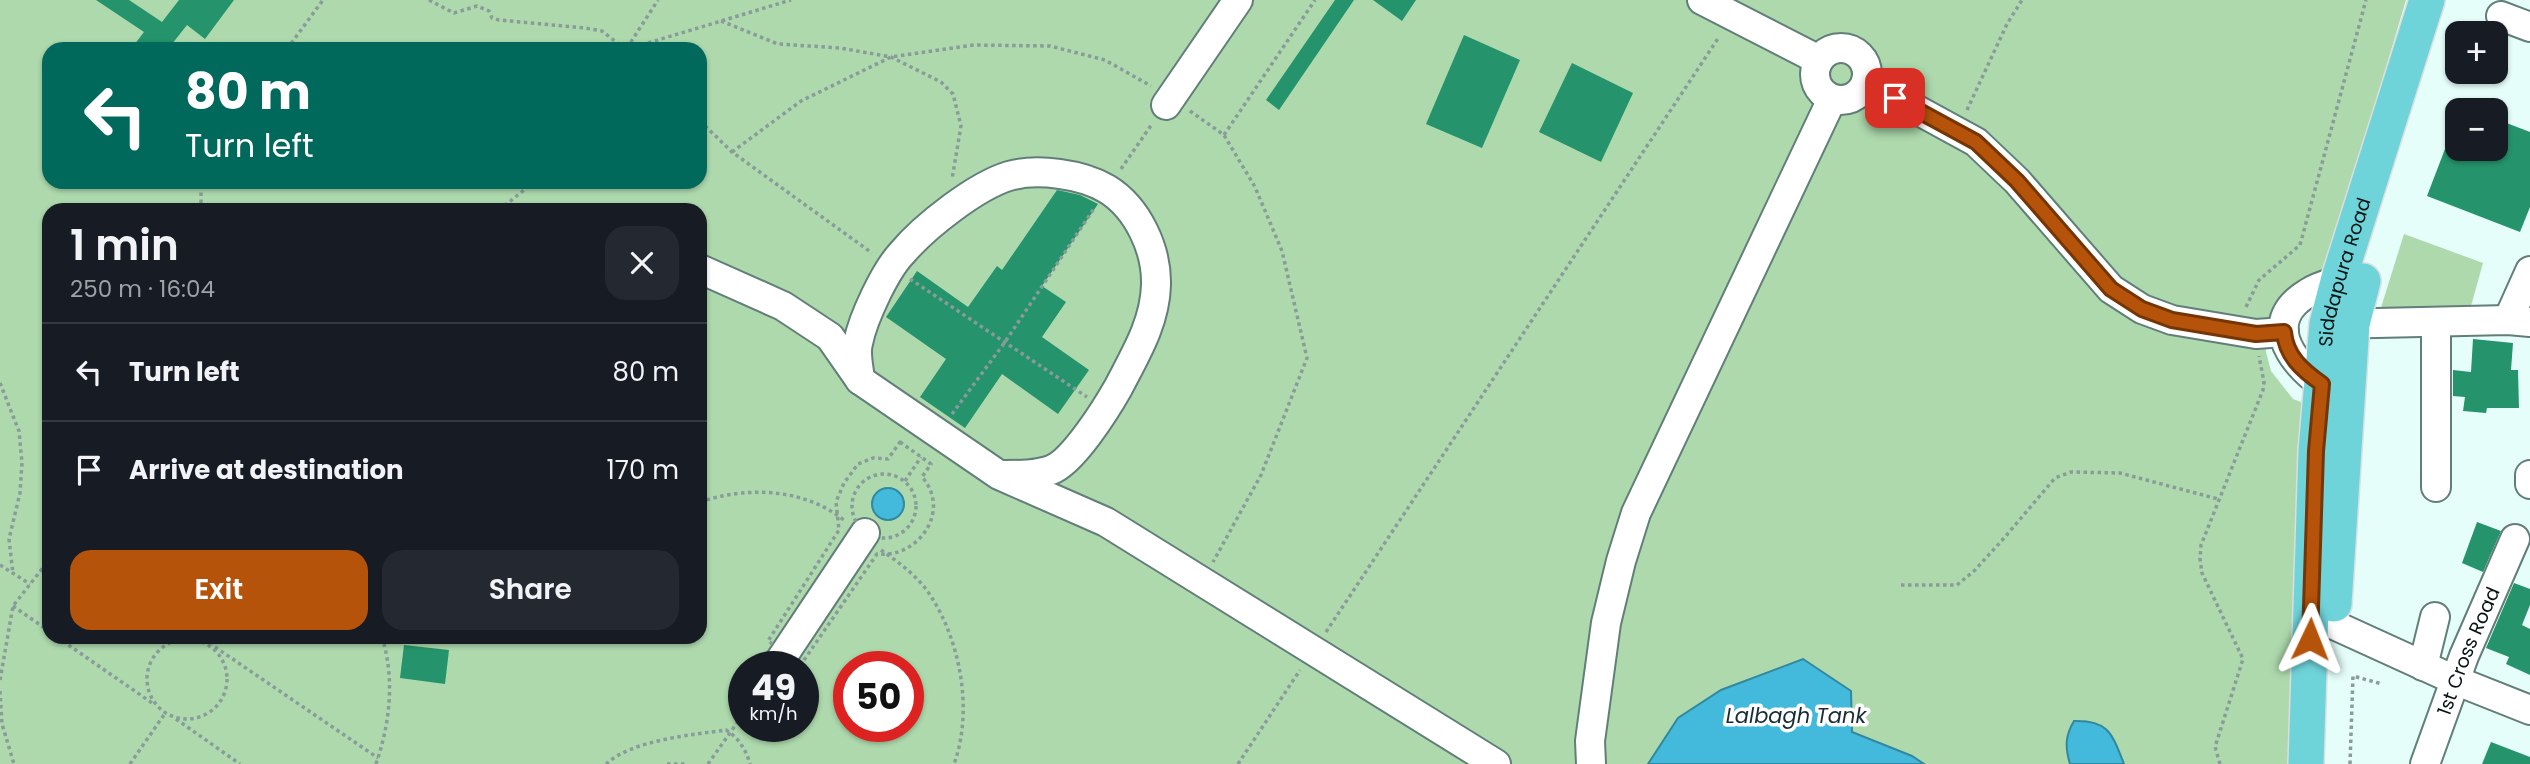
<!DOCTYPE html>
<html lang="en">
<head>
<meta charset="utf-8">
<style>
  body { margin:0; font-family:Poppins,sans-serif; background:#242831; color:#f1f3f6; height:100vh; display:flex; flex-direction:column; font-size:26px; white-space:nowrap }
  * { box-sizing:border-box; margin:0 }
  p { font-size:23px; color:#9ea1a6 }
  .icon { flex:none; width:38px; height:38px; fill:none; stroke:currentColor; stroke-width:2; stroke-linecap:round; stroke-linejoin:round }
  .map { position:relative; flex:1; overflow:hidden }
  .panel { position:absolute; left:42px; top:203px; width:665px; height:441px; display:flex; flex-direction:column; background:#171b24; border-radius:21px; box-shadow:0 2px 5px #0004 }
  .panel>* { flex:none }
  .top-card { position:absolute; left:42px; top:42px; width:665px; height:147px; border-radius:21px; box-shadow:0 2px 5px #0004; background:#00695c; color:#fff; overflow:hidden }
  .controls { position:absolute; left:2445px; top:21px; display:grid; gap:14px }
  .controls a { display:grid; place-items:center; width:63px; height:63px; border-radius:14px; background:#171b24; box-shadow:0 2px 5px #0004; font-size:35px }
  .speed { position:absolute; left:728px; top:651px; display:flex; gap:14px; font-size:35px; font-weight:700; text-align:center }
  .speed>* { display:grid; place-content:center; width:91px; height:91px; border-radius:50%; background:#171b24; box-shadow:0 2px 5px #0004; line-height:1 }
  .speed small { font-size:18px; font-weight:400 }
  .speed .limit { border:10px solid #d22; background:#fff; color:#111 }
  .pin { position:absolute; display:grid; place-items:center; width:60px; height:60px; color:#fff; margin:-30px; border-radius:14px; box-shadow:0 4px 10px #0006 }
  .me { position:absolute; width:77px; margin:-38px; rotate:2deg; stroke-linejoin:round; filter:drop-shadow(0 0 5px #0008) }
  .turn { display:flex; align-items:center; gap:24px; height:147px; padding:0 28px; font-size:32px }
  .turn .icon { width:91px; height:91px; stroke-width:2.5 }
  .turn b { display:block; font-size:49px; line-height:60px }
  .round { display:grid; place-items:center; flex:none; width:74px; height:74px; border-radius:21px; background:#242831 }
  .overview { display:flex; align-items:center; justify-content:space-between; height:119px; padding:0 28px }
  h1 { font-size:42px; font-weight:600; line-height:52px }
  .button { display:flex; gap:14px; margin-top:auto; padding:14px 28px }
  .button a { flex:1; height:80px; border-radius:21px; background:#b45309; color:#fff; font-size:28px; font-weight:600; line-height:80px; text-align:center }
  .button a+a { background:#242831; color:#f1f3f6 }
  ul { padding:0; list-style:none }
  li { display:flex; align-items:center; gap:21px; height:98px; padding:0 28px; border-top:2px solid #363941 }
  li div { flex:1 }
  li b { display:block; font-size:26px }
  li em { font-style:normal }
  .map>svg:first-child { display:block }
</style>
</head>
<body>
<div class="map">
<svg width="2530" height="764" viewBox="0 0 2530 764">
  <rect width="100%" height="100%" fill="#e5fef9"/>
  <g fill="#add9ad" fill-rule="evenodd">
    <path d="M0,0H2406L2321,286L2280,300L2267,326L2266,352L2271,371L2293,399L2309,405L2289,764H0ZM49,49H700V182H49ZM49,210H700V637H49ZM744,667H803V726H744ZM849,667H908V726H849Z"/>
    <polygon points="2404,234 2483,263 2469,313 2379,314"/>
  </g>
  <g fill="#43badc" stroke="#32889f" stroke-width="2">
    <circle cx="888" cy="504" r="16"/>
    <polygon points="1803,659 1851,691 1852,732 1912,756 1924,764 1648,764 1678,718 1721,690"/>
    <path d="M2074,721C2109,720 2112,734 2124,764H2070C2065,747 2065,736 2074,721Z"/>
  </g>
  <g fill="#25936b">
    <polygon points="96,0 129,0 162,22 179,0 234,0 205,39 187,25 168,49 131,49 144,32"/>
    <polygon points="1335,0 1354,0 1279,110 1266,100"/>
    <polygon points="1373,0 1416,0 1402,21"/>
    <polygon points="1464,35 1520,60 1482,148 1426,124"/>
    <polygon points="1572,63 1633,93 1601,162 1539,132"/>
    <polygon points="2496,119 2530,132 2530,207 2520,232 2427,196 2445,149 2496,149"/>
    <polygon points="1057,190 1080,195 1098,204 1042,286 1066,302 1042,337 1089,370 1058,414 1002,374 965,428 920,397 946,359 886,317 917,271 968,307 997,266 1002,270"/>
    <polygon points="2473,339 2513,343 2511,370 2518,370 2519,408 2487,408 2486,413 2463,411 2465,397 2453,396 2453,370 2471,372"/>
    <polygon points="2477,522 2501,531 2483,572 2462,563"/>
    <polygon points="2514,583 2530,589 2530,605 2522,625 2530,629 2530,675 2506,664 2509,657 2486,648"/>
    <polygon points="404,645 449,650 445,684 400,678"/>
    <polygon points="2491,742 2530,757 2530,764 2482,764"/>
  </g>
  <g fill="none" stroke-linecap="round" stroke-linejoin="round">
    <g stroke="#627e79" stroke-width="32">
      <g id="minor">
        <polyline points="1702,0 1819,60"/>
        <polyline points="2501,16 2530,27"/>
        <circle cx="1841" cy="74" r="26"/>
        <polyline points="1866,82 1976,142 2017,181 2111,289 2142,309 2172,320 2256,334 2284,332"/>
        <polyline points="1166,105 1238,0"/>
        <polyline points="700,269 783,306 830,337 860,380 999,475 1106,522 1496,764"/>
        <polyline points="2508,320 2530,271"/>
        <polyline points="2333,324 2508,320 2530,322"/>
        <path d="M860,380C859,368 855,354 858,343C863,318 885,271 902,253C925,226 976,186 1009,176C1037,168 1082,174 1107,189C1138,208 1157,250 1156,285C1155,323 1135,355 1118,388C1106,409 1073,462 1051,470C1036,475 1020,475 1004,475"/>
        <path d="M2322,384C2289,361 2262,320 2308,293C2317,287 2328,284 2338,281"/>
        <polyline points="2530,484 2530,475"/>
        <polyline points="2436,487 2436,322"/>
        <polyline points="2310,614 2457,681 2530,710"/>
        <polyline points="777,665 865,533"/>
        <polyline points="2423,666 2435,617"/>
        <polyline points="1591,764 1590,741 1606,623 1621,561 1636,513 1832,99"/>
        <path id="s1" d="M2425,764L2464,656L2515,539"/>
      </g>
    </g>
    <g stroke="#dddede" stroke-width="38">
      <g id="major">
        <polyline points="2334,604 2352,324 2363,281"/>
        <path id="s2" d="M2306,764L2316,451L2327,324L2339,278L2427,0"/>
      </g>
    </g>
    <g stroke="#899c99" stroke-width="3.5" stroke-dasharray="3.5 3.5" stroke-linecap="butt">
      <polyline points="429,0 454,13 477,6 489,11 492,18 499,20 585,28 602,31 625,49"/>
      <polyline points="721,21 778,44 840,48 891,57 941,82 953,94 961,126 952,179"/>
      <polyline points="627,48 658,0"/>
      <polyline points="287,49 323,0"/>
      <polyline points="628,49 791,0"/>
      <polyline points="1967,110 2007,24 2022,0"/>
      <polyline points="1190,111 1224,135 1255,187 1282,251 1307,358 1261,475 1213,562"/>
      <polyline points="700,121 732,152 872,253"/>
      <polyline points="1224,135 1315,0"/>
      <polyline points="732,152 801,101 891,57 974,45 1050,46 1105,60 1151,86"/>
      <polyline points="1121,169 1152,124"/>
      <polyline points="201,210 201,182"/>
      <polyline points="499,210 528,187 528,182"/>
      <polyline points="910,279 1087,397"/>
      <polyline points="2246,307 2259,280 2300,245 2366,0"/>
      <polyline points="0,383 19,431 22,463 20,493 9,539 13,574"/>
      <polyline points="952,414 1005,342 1095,207"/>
      <path d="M900,442L931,464L922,477C952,511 918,559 877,554L802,663L768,641L839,530L836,502L844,483L858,464L873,458L888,459Z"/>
      <circle cx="884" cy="506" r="32"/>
      <polyline points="905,481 921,457"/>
      <path d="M700,502C747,486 805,488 845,521"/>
      <path d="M881,550C900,563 920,578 932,598C961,644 973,712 954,764"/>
      <polyline points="0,565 30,584"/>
      <polyline points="1901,585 1957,585 1975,570 2005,537 2055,478 2071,472 2120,473 2218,499"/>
      <polyline points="13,606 49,631"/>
      <polyline points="1326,632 1719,37"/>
      <polyline points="57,637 152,703"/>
      <circle cx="187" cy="679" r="40"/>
      <polyline points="211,644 216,637"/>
      <polyline points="215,647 378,758"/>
      <polyline points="0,680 13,606 49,560"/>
      <polyline points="0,691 2,724 14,764"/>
      <polyline points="176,719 240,764"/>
      <polyline points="130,764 166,712"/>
      <path d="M376,764C390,723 395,679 382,637"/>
      <path d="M606,764C632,740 691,735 726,730C739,738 746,750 750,764"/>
      <polyline points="667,764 686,764"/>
      <polyline points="708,764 744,713"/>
      <polyline points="1238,764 1300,670"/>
      <polyline points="2220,764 2215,747 2243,659 2202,573 2200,559 2201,545 2263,390 2264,382 2259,356"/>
      <polyline points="2350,764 2353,676 2382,684"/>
    </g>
    <use href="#minor" stroke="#fff" stroke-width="28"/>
    <use href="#major" stroke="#6ed4da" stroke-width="35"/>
  </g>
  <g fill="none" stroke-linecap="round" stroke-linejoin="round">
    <g stroke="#753606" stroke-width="18">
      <path id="route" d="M1895,98L1976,142L2017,181L2111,289L2142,309L2172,320L2256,334L2284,332C2286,356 2302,370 2322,384L2316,451L2310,639"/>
    </g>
    <use href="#route" stroke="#b45309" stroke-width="12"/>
  </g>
  <g text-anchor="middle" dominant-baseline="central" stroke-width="7" stroke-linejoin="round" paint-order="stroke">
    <g font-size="19" fill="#091412" stroke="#fff">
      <text stroke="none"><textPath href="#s2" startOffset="495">Siddapura Road</textPath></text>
      <text stroke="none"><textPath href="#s1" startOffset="121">1st Cross Road</textPath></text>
    </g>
    <g font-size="21" font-style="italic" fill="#182c33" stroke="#fff">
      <text x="1796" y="715">Lalbagh Tank</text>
    </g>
  </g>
</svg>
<div class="controls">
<a>+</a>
<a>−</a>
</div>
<div class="speed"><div>49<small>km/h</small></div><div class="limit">50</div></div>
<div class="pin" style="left:1895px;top:98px;background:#d93025"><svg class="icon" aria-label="arrive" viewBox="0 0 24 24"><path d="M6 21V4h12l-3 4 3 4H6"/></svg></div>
<svg class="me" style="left:2310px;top:639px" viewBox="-20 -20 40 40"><path d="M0-17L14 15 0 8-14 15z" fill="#b45309" stroke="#fff" stroke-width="4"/></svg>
<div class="top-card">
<div class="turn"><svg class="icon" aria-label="left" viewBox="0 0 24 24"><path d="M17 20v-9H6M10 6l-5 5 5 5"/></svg><div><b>80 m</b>Turn left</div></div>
</div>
<section class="panel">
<div class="overview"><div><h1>1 min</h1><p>250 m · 16:04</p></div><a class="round"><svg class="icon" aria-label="close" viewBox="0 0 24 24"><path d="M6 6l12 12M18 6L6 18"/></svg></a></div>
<ul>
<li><svg class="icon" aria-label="left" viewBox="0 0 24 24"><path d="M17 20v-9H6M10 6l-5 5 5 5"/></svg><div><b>Turn left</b></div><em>80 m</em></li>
<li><svg class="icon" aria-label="arrive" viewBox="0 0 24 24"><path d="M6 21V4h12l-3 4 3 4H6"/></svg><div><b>Arrive at destination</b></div><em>170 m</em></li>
</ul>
<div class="button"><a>Exit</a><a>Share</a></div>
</section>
</div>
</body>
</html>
